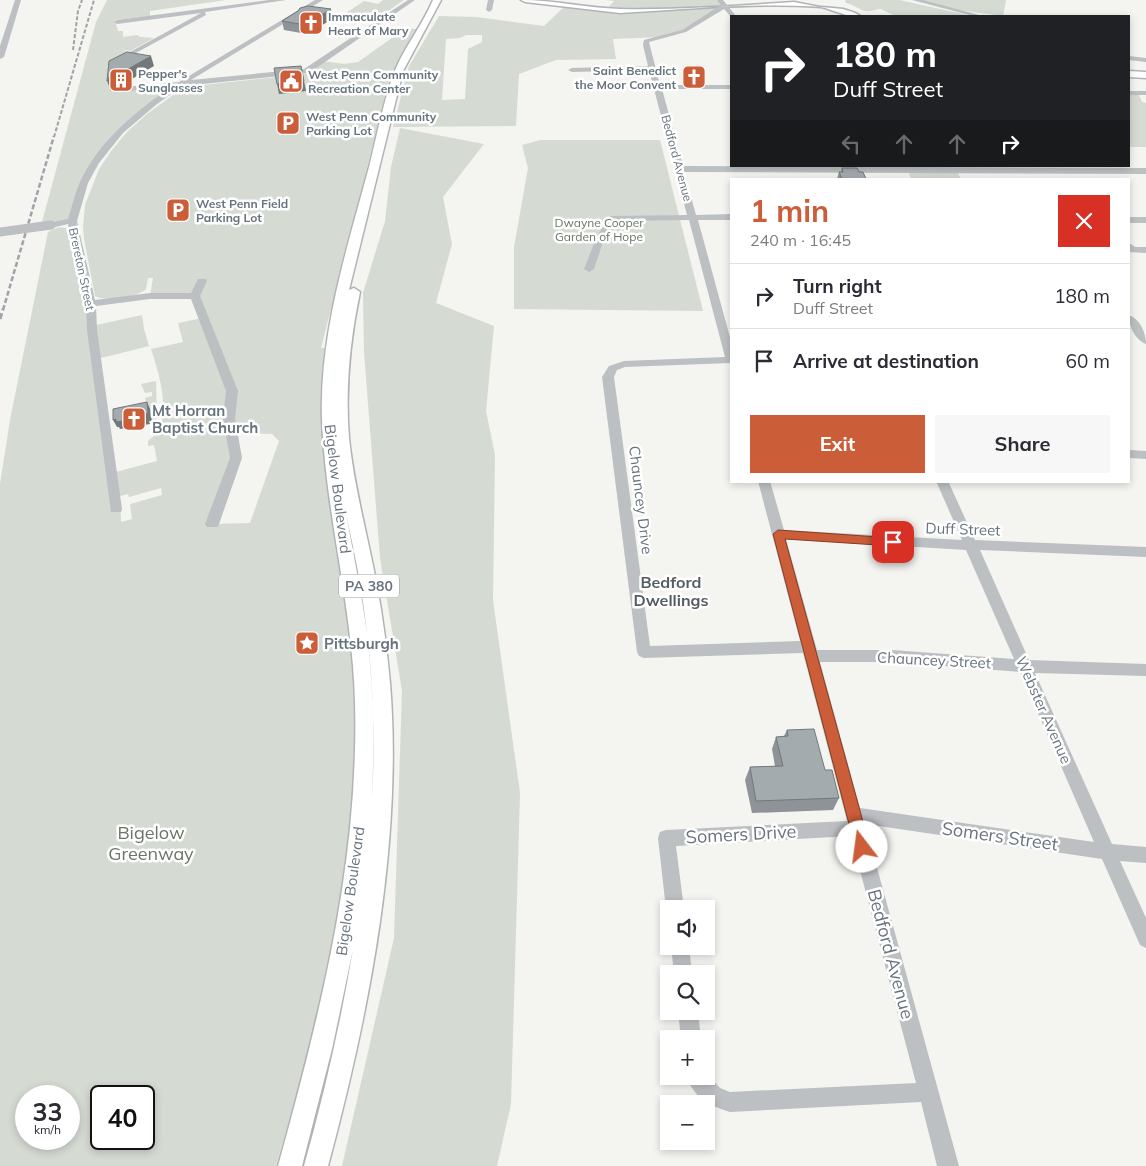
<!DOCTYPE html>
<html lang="en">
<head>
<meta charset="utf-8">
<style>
  body { margin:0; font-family:Mulish,sans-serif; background:#f7f7f7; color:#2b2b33; height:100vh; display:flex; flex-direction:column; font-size:19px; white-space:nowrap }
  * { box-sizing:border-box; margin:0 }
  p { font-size:16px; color:#7c7c81 }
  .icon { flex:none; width:28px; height:28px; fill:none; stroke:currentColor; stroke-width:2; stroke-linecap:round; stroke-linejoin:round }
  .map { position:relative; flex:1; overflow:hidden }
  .sheet { position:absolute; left:730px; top:178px; width:400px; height:305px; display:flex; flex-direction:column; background:#fff; border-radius:0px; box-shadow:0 2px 8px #0003 }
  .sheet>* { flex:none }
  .hud { position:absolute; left:730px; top:15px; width:400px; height:152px; border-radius:0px; box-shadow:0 2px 8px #0003; background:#202124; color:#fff; overflow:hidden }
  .controls { position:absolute; left:660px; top:900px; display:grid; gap:10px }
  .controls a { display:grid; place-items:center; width:55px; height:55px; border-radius:0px; background:#fff; box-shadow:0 2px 8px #0003; font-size:25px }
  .speed { position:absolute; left:15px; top:1085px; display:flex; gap:10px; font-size:25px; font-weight:700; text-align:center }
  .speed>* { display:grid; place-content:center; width:65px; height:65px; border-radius:50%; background:#fff; box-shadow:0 2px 8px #0003; line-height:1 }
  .speed small { font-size:12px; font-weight:400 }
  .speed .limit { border:2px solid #111; border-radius:8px; background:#fff; color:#111 }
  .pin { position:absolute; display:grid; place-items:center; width:42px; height:42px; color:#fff; margin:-21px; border-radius:10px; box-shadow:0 2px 8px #0006 }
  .me { position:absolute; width:55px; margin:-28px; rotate:345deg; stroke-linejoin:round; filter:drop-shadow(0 0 4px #0008) }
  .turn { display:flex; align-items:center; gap:18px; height:105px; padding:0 20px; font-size:22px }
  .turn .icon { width:65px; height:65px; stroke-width:2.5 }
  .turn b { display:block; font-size:35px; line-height:42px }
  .lanes { display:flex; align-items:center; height:48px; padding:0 20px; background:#0003; justify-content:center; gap:25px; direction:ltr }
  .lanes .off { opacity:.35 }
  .round { display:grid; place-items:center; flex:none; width:52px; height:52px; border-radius:0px; background:#f7f7f7 }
  .overview { display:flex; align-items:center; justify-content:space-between; height:85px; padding:0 20px }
  h1 { font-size:30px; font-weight:700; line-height:38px; color:#cc5d39 }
  .cta { display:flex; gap:10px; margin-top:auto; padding:10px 20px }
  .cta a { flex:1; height:58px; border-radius:0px; background:#cc5d39; color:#fff; font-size:20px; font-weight:700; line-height:58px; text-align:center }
  .cta a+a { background:#f7f7f7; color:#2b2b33 }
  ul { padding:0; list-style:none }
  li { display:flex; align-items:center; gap:15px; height:65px; padding:0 20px; border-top:1px solid #e1e1e2 }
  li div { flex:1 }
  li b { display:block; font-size:19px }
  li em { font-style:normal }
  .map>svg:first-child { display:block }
</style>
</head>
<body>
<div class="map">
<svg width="1146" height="1166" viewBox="0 0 1146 1166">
  <rect width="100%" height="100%" fill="#f4f4f1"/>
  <g fill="#d5dad3" fill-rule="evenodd">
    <polygon points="107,0 226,0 150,11 150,16 115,20 118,31 123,31 123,37 137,35 140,37 154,38 130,51 120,49 132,53 113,71 117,90 179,85 142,110 95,162 72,221 42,222 96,22"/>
    <polygon points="383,0 404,0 375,20 343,15 364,1 378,4"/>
    <path d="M606,0H720L725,5L690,28L662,37L613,39L616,59L556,60L519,74L516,126L393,127L409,66L439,16L476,17L544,26L566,5L606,10L614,1ZM466,35H482V42L468,49L465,99L442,100L446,39L460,38Z"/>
    <path d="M845,0H899L972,16H895L881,9C876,9 872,12 867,11C861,11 855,5 846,3Z"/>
    <polygon points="921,0 1006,0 1003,16 959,10"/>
    <path d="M406,28L423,30L400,69L392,70L321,348H327L322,417L324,457L327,488L349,618L353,661L356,710L354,775L347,855L336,924L309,1050L276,1166H0V484L10,420L48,232C57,226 65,226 74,232L92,326L142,315L144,329L149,346L97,359L112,473L157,461L154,445L148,446V441L154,436L152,432L160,427C169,406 158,370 151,349L183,342L178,323L203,318L195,296H150L153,278H148L146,289C138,297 104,302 95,296L84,239L83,226L85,205L99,169L112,150L127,132L147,114L184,87L305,74L323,61L344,64L358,62ZM231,433L272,434L279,441L250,523L212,524L236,458ZM161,488L162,495L130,504L132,519L121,522L120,496L128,494L129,497ZM26,1096H69V1139H26ZM101,1096H144V1139H101Z"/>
    <polygon points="1129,95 1139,95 1142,102 1146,103 1146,147 1129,147"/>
    <polygon points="400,128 484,144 443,197 452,244 436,303 494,326 486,411 495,455 493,600 520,793 511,1104 497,1166 342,1166 394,938 402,691 380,558 364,352 363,293 385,221 391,167"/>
    <polygon points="540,140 660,140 703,311 514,309 514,247 528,168 522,145"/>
    <polygon points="909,173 958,173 961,179 911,179"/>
    <polygon points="156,381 157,419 155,424 151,426 152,421 144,403 146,402 145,398 152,396 152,392 145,393 141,384"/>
  </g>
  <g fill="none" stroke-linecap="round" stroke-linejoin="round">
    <g stroke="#b0b4b7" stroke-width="3">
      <g id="major">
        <path d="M433,0H441L403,71L349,290L354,288L360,292C350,340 345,388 349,438C354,488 368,537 377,586C383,618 387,651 390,683C403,841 369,1014 328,1166H304C324,1095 341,1022 353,949L332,1049L302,1166H278C316,1029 352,890 355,748C356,714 355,680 351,646C343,570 325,496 322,420C319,334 347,249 369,167C377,136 384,97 396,68C406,45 423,24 433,0ZM346,513C351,538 357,563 361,589C372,659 376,729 372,800C374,749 374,700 369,650C364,604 354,559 346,513Z"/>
        <path d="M521,0C554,0 587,8 620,9C692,11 773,0 843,9C849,11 855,12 860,16H849L825,8L794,2L620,13L525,2Z"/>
        <polygon points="1129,71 1146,72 1146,78 1129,77"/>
      </g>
    </g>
    <g fill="#bcc0c2" fill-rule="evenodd">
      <polygon points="15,0 21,0 4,57 0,59 0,46"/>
      <polygon points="269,0 286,0 205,12 206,15 132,55 128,53 130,52 201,13 117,24 114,22 117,20"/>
      <path d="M315,0H323L191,80L304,69L408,0H415L309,73L183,86L157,104L123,133L99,163L88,183L77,221L95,300L150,293H191L198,279H206L207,281L200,296L238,391L235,418L242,458L219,524L217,527H207L205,524L230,458L223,418L226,391L191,299H150L96,306L97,330L122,509L121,512H111L87,330L86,304L68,224L51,228L46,225L48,223L68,219C72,207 75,193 80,182C99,141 135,112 171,87L117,92H114V88L179,82Z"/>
      <polygon points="488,0 494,0 492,10 489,12 486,10"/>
      <path d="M717,0H723L736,16L731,17L724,9L686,32L649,42L660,85H731V89H662L683,166L1146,168V174L684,172L696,215L731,214V220H698L731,341V363L625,367L617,370L614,377L650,646L800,641L758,481H770L784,530L962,540L936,481H948L975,540L1146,547V557L980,550L1029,660L1146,664V676L1035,673L1112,844L1146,847V863L1120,861L1146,918V948L1140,945L1102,859L865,824L959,1166H937L921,1102L730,1112C709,1105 695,1099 686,1076H706V1073L720,1088L730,1092L916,1083L851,836L676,846L684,909H669V915L666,909L658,838L660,832L666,830L847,821L803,653L644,658L639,656L637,652L602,377L609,366L624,361L725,357L689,220L616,221L603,242L594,269L589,272L584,269L597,236L610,216L687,215L649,70L572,72L568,70L572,68L648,66L643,45L644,40L682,30L721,5ZM786,539L966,550L1014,659L892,650H817ZM820,662H892L1020,672L1094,842L860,808Z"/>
      <polygon points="912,0 923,0 983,16 973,16"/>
      <polygon points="1129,56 1146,58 1146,62 1129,60"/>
      <rect x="1129" y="91" width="17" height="4"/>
      <rect x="1129" y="217" width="17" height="6"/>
      <polygon points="1129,243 1135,247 1146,247 1146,253 1129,252"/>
      <path d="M1129,315C1140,319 1146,333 1146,344C1135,340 1128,325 1129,315Z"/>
      <polygon points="1129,450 1146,451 1146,459 1129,458"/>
      <polygon points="671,946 689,946 692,974 674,974"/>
      <polygon points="678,1011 698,1011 701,1039 681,1039"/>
    </g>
    <use href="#major" fill="#fff" fill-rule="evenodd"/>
    <g stroke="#9ea4a8" stroke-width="2" stroke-dasharray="4 2" stroke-linecap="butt">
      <polyline points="73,50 78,11 82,0"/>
      <polyline points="54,137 94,0"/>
    </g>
    <polyline stroke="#9ea4a8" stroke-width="2.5" stroke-dasharray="5 2.5" stroke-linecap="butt" points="3,310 54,136"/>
    <polyline stroke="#9ea4a8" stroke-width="3" stroke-dasharray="6 3" stroke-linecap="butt" points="0,319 3,309"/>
    <polyline stroke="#bcc0c2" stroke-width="9" points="0,232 51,225"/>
  </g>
  <g fill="#8d9396">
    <polygon points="298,11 332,19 307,34 284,30 282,21"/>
    <polygon points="842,168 859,172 866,179 837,179 839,172 841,172"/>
    <polygon points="787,730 825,770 839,798 833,810 752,813 745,780 750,767 775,766 772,749 776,737 784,736"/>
  </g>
  <g fill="#73787a">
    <polygon points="331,9 332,19 307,34 305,25"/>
    <polygon points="151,56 154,66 120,86 113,87 111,91 107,81 109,77"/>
    <polygon points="301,66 306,91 279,94 277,84"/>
    <polygon points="147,402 150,409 152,421 149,421 150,424 120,429 119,427 117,427 113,420 146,414"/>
  </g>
  <g fill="#a4abaf" stroke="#73787a">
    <polygon points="308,6 331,9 305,25 282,21 298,11 300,8"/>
    <polygon points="127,52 151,56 116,76 109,77 107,81 109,61"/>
    <polygon points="301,66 304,81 277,84 274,68"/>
    <polygon points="842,168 857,168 859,172 863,172 866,179 842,179 839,172 843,172"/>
    <polygon points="147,402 148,413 146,414 146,417 116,422 116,419 113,420 113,409"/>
    <polygon points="814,729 825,770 832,770 839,798 756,801 750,767 783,766 776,737 788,736 787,730"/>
  </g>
  <polygon fill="#cc5d39" stroke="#853c25" points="778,530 893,538 898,542 893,546 785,539 870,847 867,852 862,854 858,852 855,847 773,534"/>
  <defs>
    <g id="church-square" transform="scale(1.25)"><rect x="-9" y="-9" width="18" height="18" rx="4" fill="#cc5d39" stroke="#fff"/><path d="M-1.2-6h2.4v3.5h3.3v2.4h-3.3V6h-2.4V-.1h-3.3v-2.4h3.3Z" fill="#fff"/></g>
    <g id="building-square" transform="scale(1.25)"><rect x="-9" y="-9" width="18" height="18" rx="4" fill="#cc5d39" stroke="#fff"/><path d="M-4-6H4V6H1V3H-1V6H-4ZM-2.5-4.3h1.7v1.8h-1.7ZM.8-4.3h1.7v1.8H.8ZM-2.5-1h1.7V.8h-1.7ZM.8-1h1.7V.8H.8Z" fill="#fff"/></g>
    <g id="civic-square" transform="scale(1.25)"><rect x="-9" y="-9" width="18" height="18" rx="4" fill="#cc5d39" stroke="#fff"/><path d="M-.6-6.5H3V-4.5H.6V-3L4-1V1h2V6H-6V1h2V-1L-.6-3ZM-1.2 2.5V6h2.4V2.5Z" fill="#fff"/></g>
    <g id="parking-square" transform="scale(1.25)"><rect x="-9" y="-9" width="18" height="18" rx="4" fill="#cc5d39" stroke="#fff"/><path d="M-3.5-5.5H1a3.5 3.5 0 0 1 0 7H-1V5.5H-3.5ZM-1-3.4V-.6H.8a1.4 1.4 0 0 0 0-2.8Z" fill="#fff"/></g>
    <g id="sight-square" transform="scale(1.25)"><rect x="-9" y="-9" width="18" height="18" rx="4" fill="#cc5d39" stroke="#fff"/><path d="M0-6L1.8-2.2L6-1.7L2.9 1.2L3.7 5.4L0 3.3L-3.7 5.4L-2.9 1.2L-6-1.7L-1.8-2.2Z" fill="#fff"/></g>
  </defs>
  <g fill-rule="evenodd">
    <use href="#church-square" x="311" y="23"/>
    <use href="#church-square" x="694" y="77"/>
    <use href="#building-square" x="121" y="80"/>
    <use href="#civic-square" x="291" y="81"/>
    <use href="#parking-square" x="288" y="123"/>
    <use href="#parking-square" x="178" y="210"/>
    <use href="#church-square" x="134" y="419"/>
    <use href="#sight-square" x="307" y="643"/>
  </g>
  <g text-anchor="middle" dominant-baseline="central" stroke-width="5" stroke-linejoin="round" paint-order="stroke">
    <g font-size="12" font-weight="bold" fill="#67747e" stroke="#fff" text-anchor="start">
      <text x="328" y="16">Immaculate<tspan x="328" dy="14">Heart of Mary</tspan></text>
      <text x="676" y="70" text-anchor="end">Saint Benedict<tspan x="676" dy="14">the Moor Convent</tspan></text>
      <text x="138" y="73">Pepper's<tspan x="138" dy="14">Sunglasses</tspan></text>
      <text x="308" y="74">West Penn Community<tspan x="308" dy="14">Recreation Center</tspan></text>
      <text x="306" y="116">West Penn Community<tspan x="306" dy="14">Parking Lot</tspan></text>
      <text x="196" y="203">West Penn Field<tspan x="196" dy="14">Parking Lot</tspan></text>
    </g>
    <g font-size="12" fill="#67747e" stroke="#fff">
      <text transform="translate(677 158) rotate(75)">Bedford Avenue</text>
      <text transform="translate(82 269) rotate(78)">Brereton Street</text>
    </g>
    <g font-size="12" fill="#687665" stroke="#fff">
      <text x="599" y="222">Dwayne Cooper<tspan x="599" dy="14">Garden of Hope</tspan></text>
    </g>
    <rect fill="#fff" stroke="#959ea5" stroke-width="1" x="339" y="574.5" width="60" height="23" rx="4"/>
    <g font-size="14" font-weight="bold" fill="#67747e">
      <text x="369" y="586">PA 380</text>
    </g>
    <g font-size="15" font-weight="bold" fill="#67747e" stroke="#fff" text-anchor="start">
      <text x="152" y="410">Mt Horran<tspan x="152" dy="17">Baptist Church</tspan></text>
      <text x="324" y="643">Pittsburgh</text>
    </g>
    <g font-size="15" fill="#67747e" stroke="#fff">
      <text transform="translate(338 489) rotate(83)">Bigelow Boulevard</text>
      <text transform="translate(641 500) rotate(83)">Chauncey Drive</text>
      <text transform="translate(963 529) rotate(2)">Duff Street</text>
      <text transform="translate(934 660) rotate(3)">Chauncey Street</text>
      <text transform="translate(1044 710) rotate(66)">Webster Avenue</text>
      <text transform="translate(350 891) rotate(-82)">Bigelow Boulevard</text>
    </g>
    <g font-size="16" font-weight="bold" fill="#545d64" stroke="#fff">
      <text x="671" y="582">Bedford<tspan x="671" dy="18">Dwellings</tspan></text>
    </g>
    <g font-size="18" fill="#687665" stroke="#fff">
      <text x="151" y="832">Bigelow<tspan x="151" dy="21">Greenway</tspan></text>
    </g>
    <g font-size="18" fill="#67747e" stroke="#fff">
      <text transform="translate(741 834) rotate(-3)">Somers Drive</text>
      <text transform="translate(1000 836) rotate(8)">Somers Street</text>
      <text transform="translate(891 954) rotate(75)">Bedford Avenue</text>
    </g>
  </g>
</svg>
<div class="controls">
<a><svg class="icon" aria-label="sound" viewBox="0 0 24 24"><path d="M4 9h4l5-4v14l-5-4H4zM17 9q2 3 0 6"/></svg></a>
<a><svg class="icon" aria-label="search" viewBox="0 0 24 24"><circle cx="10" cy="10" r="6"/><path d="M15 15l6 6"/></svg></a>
<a>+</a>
<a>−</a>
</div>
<div class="speed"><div>33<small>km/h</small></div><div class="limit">40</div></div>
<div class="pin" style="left:893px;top:542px;background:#d93025"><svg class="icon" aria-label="arrive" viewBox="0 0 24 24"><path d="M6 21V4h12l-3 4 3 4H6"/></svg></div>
<svg class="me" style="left:862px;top:847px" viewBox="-20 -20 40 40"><circle r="19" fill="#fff"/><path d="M0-13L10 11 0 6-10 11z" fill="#cc5d39"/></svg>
<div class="hud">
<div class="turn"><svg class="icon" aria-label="right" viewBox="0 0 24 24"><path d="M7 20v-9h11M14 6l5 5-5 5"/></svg><div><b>180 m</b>Duff Street</div></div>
<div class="lanes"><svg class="icon off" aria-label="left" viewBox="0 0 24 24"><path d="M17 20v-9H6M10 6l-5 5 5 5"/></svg><svg class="icon off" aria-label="ahead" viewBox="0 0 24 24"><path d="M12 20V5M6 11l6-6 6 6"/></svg><svg class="icon off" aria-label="ahead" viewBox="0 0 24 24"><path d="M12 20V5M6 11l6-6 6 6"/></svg><svg class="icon" aria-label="right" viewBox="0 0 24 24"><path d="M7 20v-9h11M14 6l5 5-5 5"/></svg></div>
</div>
<section class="sheet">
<div class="overview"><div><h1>1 min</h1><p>240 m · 16:45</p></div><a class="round" style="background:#d93025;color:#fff"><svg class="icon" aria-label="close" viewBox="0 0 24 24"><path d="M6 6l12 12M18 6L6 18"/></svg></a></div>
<ul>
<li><svg class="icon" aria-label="right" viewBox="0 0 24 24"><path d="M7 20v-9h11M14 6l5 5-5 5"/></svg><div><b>Turn right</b><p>Duff Street</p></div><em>180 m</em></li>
<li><svg class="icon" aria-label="arrive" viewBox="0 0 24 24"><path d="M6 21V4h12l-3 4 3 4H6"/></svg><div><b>Arrive at destination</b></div><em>60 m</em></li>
</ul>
<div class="cta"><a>Exit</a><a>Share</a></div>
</section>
</div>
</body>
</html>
